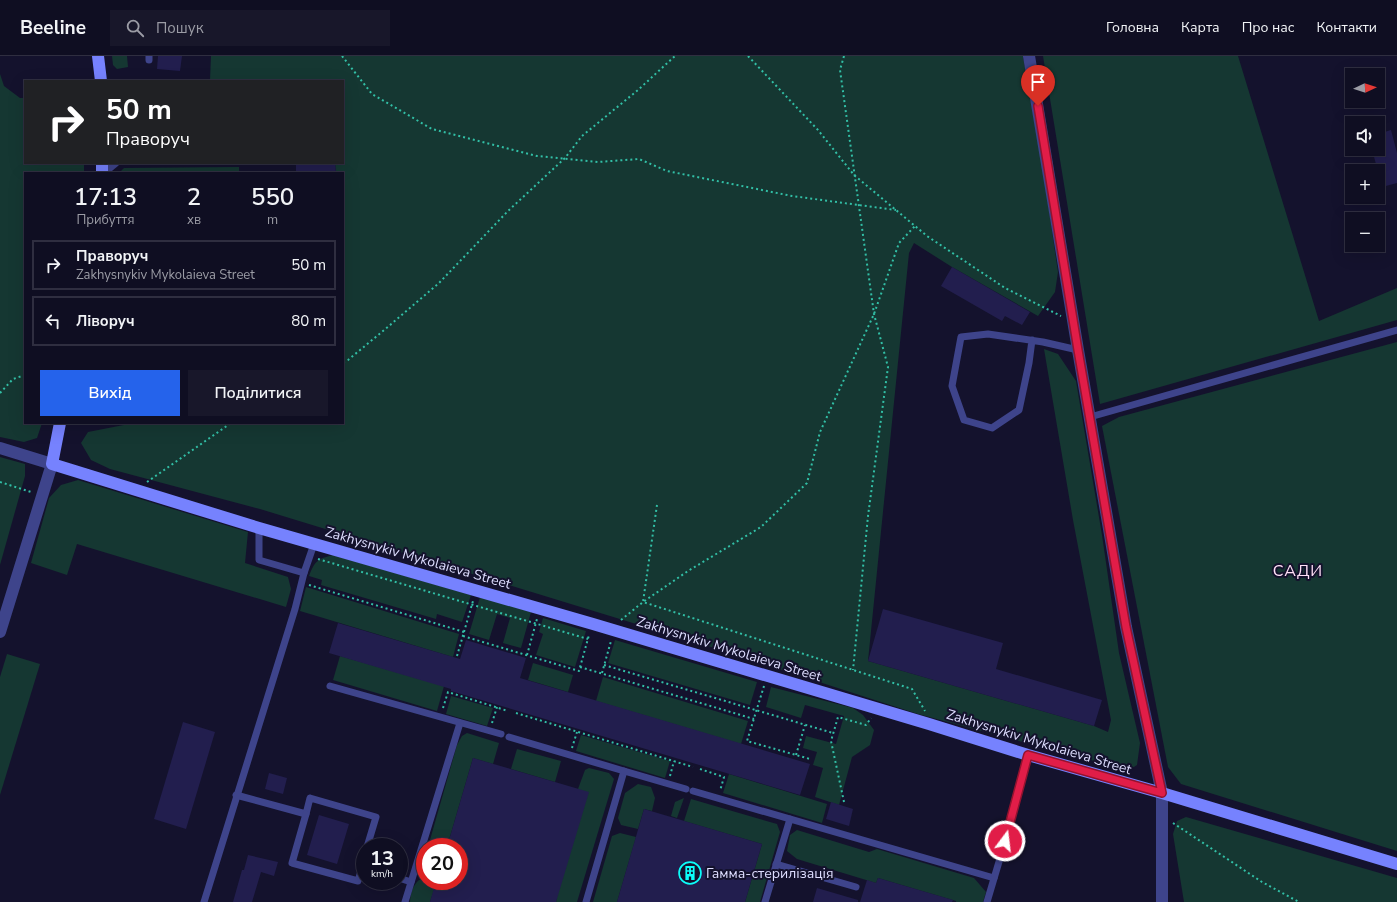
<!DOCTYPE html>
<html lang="uk">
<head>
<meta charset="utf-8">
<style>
  body { margin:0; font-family:"Nunito Sans",sans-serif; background:#18172a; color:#f1f3f6; height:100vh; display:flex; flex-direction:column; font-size:15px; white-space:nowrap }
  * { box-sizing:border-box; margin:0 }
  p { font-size:13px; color:#9b9ca5 }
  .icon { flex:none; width:22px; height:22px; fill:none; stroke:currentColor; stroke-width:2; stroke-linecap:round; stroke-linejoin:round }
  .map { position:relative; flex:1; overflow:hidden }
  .side { position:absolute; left:24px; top:116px; width:320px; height:252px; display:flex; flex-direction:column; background:#0f0e22; border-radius:0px; box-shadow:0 4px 16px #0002,0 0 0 1px #2f2e40 }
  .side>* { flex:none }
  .guide { position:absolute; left:24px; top:24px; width:320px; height:84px; border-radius:0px; box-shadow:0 4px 16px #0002,0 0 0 1px #2f2e40; background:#202124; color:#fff; overflow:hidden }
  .needle { width:26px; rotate:86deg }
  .fabs { position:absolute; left:1345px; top:12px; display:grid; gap:8px }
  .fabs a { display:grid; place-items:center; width:40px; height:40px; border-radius:0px; background:#0f0e22; box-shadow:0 4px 16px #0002,0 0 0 1px #2f2e40; font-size:20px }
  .speed { position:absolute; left:356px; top:782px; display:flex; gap:8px; font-size:20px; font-weight:700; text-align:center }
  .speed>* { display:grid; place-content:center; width:52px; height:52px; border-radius:50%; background:#0f0e22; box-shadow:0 4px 16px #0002,0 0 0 1px #2f2e40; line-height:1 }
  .speed small { font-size:10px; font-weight:400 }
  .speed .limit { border:6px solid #d22; background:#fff; color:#111 }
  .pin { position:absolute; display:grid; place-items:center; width:34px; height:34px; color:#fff; margin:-41px -17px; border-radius:50% 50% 50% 0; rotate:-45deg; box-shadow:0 0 4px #0007 }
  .pin .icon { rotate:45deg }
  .me { position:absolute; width:44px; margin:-22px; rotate:15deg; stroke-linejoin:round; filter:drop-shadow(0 0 3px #0008) }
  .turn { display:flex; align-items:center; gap:14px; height:84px; padding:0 16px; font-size:18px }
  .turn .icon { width:52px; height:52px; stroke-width:2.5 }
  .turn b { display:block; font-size:28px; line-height:34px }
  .eta { display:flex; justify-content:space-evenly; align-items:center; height:68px; text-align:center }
  .eta b { font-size:24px; font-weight:600; line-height:28px }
  .button { display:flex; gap:8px; margin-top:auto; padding:8px 16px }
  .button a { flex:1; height:46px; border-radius:0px; background:#2563eb; color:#fff; font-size:16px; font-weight:600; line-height:46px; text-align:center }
  .button a+a { background:#18172a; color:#f1f3f6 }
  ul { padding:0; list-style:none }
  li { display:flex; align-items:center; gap:12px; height:50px; margin:0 8px 6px; padding:0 8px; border:2px solid #2f2e40; border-radius:0px }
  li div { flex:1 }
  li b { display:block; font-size:15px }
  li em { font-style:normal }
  header { display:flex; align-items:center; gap:24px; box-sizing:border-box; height:56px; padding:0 20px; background:#0f0e22; border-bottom:1px solid #2f2e40 }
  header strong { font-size:19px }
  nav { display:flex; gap:22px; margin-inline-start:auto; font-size:14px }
  .search { width:280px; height:36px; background:#18172a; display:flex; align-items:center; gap:10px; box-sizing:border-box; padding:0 14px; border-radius:0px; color:#9b9ca5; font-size:15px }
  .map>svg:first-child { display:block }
</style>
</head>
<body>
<header>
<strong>Beeline</strong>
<div class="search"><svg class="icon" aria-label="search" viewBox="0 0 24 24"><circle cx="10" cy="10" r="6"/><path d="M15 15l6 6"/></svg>Пошук</div>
<nav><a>Головна</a><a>Карта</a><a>Про нас</a><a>Контакти</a></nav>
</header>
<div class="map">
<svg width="1397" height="846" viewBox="0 0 1397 846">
  <rect width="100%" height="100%" fill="#14122d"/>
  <g fill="#153732">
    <polygon points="112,0 127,0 128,11 117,13 113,9"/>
    <polygon points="211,0 1023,0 1045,127 1058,216 1055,236 1038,260 952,211 914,187 909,197 868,605 1094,670 1108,676 1111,664 1073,464 1044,293 1058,298 1076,325 1102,479 1119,597 1140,687 1137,709 1126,716 1098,706 918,658 708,590 260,453 110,413 91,404 81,387 88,376 134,367 343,367 343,117 336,117 335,107 343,107 343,25 210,24"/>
    <polygon points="1043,0 1238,0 1319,265 1397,232 1397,264 1100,348"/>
    <polygon points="0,18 4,30 20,42 25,42 25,107 84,107 84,117 25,117 25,367 42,367 37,382 24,386 0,381"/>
    <polygon points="239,111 239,117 119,117 124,112"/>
    <polygon points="1397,286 1397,795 1181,728 1168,711 1102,370 1119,361"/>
    <polygon points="0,401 25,408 25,420 0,509"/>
    <polygon points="78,424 248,476 245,507 288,521 291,533 286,551 77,488 67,519 31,507 49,442 61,429"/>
    <path d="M333,499L471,539L462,566L437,558L436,563L321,529L322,524L309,520C315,505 317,503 333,499Z"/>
    <polygon points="306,531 459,578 453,601 300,555"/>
    <polygon points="480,541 531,556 521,592 503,587 510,562 497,558 489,584 469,578"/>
    <polygon points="543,562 586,575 575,611 536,599 543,578 539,576"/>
    <polygon points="615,584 757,626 750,649 608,607"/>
    <polygon points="7,598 40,608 0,739 0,621"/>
    <polygon points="340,600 444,630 437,655 333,624"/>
    <polygon points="533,607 573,619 568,636 528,624"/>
    <polygon points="603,621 748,665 741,688 596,645"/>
    <polygon points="771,631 853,652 863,659 874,674 870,689 852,701 839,749 815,741 823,712 813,709 817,696 803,692 806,680 836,688 844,660 805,649 801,662 766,651"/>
    <polygon points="451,640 493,652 487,670 446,658"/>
    <polygon points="467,677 499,687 493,708 473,702 447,791 428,791 457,689 462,680"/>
    <polygon points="581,679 670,705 665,722 576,695"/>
    <polygon points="517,693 561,705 555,726 511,713"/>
    <polygon points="589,712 609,717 614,723 577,846 556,846 578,733 585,714"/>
    <polygon points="729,718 827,748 822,767 723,737"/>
    <polygon points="638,728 651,731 655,742 652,755 644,753 638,773 621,769 618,762 625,737"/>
    <polygon points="684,742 677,762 671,760 675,746"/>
    <polygon points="691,743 777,768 780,776 760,846 745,846 762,788 684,765"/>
    <polygon points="1186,761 1397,822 1397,846 1184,846 1173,778 1177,765"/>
    <polygon points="797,774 869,796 877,793 974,822 986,836 983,846 956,846 956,845 878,822 876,827 797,803 787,795 790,779"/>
    <polygon points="620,777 636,781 617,846 593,846 612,780"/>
    <path d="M419,824H424L436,828L430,846H410C410,838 413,829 419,824Z"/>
  </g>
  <g fill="#221e4e">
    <polygon points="158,0 182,0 180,15 157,13"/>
    <polygon points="1391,74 1397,97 1397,127 1382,131 1372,93 1378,93 1378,78"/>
    <polygon points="296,107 335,107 336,117 296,117"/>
    <polygon points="952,211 1030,256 1022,269 1005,260 1002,265 941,230"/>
    <polygon points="883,553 1003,587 996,613 1102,644 1094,670 868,605"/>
    <polygon points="338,567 460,603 466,584 526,602 520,622 810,708 800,739 451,635 451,633 329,597"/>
    <polygon points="183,666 215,676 186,773 154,763"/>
    <polygon points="473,702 589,736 556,846 430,846 436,825 459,825 459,791 447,791"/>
    <polygon points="269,717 287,722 283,738 265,733"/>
    <polygon points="831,746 853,753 849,770 826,763"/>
    <polygon points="644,753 762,788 745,846 617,846"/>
    <polygon points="319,759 349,768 337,808 307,799"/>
    <polygon points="248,799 278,806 274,820 261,816 252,846 233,846 242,814 244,814"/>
    <polygon points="878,822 953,844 952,846 860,846 867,824 876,827"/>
    <polygon points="817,832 858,844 858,846 813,846"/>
  </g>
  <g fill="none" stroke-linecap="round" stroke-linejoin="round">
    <g stroke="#32bfa6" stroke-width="2" stroke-dasharray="2 3" stroke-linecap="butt">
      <polyline points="342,0 372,38 432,73 537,100 598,106 639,103 667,115 792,140 896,154"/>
      <polyline points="748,0 818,74 854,119 927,180 1005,232 1061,260"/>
      <polyline points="844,0 840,14 874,258 888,311 868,460 853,614"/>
      <polyline points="343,306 348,304 389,270 439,227 508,155 565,102 582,80 638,34 675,0"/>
      <polyline points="0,337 13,323 25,319"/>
      <polyline points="0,426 31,436"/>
      <polyline points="147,426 231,367"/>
      <polyline points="657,449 643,546 912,633 925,655"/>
      <polyline points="318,503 588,583"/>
      <polyline points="309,529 464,576"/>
      <polyline points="621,564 643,546 688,515 761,471 807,427 820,376 874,258 899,187 915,170"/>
      <polyline points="463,580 579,615 589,579"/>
      <polyline points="527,599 537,563"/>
      <polyline points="457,600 473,545"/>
      <polyline points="604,609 833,677"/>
      <polyline points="580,611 754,663"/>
      <polyline points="602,617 611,585"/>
      <polyline points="764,630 747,685 810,703"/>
      <polyline points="443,652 448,636 508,655"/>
      <polyline points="516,657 693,711"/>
      <polyline points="492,667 497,651"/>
      <polyline points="572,692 577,676"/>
      <polyline points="796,699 805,669"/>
      <polyline points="700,713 724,721 720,735"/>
      <polyline points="670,720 674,705"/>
      <polyline points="844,746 831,685 838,661 866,669 871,662"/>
      <polyline points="1173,767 1262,826 1299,846"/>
    </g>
    <g stroke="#3e448b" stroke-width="7">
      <polyline points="149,4 149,0"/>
      <polyline points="104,117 116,107"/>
      <polyline points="1032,284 1029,307 1019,354 992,372 964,364 952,330 961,281 988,278 1043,286 1078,294"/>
      <polyline points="1090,361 1397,274"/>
      <polyline points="259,472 259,504 304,517 314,488"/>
      <polyline points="330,630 501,678"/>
      <polyline points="509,681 624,715 586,846"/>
      <polyline points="624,715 686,733"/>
      <polyline points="693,735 994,822"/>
      <polyline points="236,739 306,758 310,742 376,761 367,791"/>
      <polyline points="306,758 292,807 358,825 362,812"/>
      <polyline points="776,808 856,831"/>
      <polyline points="365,813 362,812 365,800"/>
      <polyline points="399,822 411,826"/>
      <polyline points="204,846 295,553 304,517"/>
      <polyline points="405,846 460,667"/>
      <polyline points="765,846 790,763"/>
      <polyline points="987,846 1001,799 1028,699"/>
    </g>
    <g stroke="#3e448b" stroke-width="12">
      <polyline points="1029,0 1078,294 1126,571 1162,737 1162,846"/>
      <polyline points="0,392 52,408 0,576"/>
    </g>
    <g stroke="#7682fe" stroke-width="12">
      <polyline points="98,0 101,25"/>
      <polyline points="102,107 102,117"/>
      <polyline points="60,367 52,408 259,472 593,568 929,668 1028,699 1162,737 1397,808"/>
    </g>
  </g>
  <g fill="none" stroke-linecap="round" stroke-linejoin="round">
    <g stroke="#92132f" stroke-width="10">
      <polyline id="route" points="1005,785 1028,699 1162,737 1126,571 1078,294 1038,50"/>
    </g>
    <use href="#route" stroke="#e11d48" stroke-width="7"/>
  </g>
  <defs>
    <g id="building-ring" transform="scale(1.15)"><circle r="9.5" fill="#14122d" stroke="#0cfdf9" stroke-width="1.5"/><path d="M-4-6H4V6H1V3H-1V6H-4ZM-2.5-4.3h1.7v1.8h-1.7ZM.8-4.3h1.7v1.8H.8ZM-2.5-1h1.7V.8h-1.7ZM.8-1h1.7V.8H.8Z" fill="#0cfdf9"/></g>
  </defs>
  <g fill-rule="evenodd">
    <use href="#building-ring" x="690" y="817"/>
  </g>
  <g text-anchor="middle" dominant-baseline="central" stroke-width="4" stroke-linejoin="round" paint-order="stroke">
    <g font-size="14" fill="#dedeff" stroke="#14122d">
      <text transform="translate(418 502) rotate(16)">Zakhysnykiv Mykolaieva Street</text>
      <text transform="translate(729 593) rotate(17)">Zakhysnykiv Mykolaieva Street</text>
      <text transform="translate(1039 686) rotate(17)">Zakhysnykiv Mykolaieva Street</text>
    </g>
    <g font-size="14" fill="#dedeff" stroke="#14122d" text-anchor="start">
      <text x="706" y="817">Гамма-стерилізація</text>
    </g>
    <g font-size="16" letter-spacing="1" fill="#ffe0f7" stroke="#14122d">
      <text x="1298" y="515">САДИ</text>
    </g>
  </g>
</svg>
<div class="fabs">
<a><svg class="needle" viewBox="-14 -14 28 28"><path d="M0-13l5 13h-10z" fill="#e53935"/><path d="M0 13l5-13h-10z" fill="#9b9ca5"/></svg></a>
<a><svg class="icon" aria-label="sound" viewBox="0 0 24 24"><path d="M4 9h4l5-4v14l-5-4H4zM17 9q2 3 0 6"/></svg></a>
<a>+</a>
<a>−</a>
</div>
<div class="speed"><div>13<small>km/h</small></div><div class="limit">20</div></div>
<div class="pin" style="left:1038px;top:50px;background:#d93025"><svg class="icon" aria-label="arrive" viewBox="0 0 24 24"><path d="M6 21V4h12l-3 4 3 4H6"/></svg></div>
<svg class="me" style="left:1005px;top:785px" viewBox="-20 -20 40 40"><circle r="17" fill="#e11d48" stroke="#fff" stroke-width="3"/><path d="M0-11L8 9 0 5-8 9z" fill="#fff"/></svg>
<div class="guide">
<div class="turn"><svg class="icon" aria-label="right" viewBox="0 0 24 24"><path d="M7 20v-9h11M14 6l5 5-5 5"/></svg><div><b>50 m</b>Праворуч</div></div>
</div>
<section class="side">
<div class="eta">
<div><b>17:13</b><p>Прибуття</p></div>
<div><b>2</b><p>хв</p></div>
<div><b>550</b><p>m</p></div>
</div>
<ul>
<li><svg class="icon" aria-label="right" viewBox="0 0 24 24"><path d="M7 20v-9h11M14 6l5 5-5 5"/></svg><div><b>Праворуч</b><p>Zakhysnykiv Mykolaieva Street</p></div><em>50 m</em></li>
<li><svg class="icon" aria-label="left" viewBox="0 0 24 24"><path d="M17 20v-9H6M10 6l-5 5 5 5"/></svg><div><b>Ліворуч</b></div><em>80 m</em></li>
</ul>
<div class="button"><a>Вихід</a><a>Поділитися</a></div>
</section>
</div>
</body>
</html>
